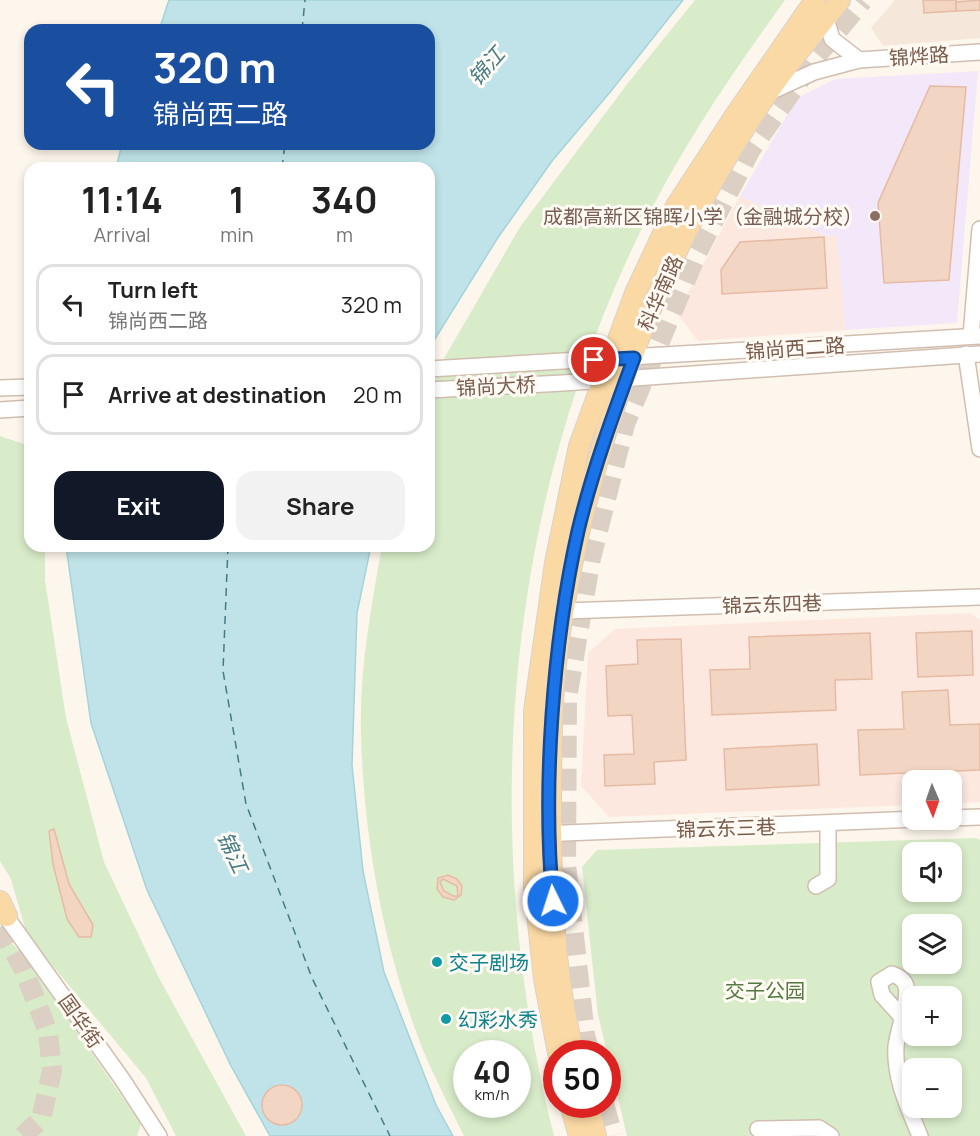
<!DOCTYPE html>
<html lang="en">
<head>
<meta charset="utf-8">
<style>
  body { margin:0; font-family:Manrope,"Noto Sans SC",sans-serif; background:#f2f2f2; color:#222; height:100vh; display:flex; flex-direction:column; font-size:22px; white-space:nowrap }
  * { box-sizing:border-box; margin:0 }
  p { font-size:20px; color:#767676 }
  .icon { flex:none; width:33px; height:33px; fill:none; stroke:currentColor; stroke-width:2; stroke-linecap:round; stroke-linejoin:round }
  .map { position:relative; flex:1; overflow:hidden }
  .drawer { position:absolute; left:24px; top:162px; width:411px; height:390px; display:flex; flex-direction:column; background:#fff; border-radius:18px; box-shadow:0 3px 9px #0003 }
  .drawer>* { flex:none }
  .guide { position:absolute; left:24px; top:24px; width:411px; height:126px; border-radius:18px; box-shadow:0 3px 9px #0003; background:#1a4fa0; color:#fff; overflow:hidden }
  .needle { width:39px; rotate:178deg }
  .fabs { position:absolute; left:902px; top:770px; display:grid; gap:12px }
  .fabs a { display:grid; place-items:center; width:60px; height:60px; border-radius:12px; background:#fff; box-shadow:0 3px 9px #0003; font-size:30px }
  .speed { position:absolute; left:453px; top:1040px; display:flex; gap:12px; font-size:30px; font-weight:700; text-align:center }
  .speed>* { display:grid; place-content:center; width:78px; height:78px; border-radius:50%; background:#fff; box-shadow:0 3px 9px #0003; line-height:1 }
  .speed small { font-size:15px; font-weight:400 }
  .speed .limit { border:9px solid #d22; background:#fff; color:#111 }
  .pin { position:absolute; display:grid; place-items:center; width:51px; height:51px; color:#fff; margin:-26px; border:3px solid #fff; border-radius:50%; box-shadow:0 2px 6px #0007 }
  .me { position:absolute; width:66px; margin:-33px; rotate:356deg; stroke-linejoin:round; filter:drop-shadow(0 0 4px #0008) }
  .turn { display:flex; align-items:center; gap:21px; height:126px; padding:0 30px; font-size:27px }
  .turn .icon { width:78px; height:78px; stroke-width:2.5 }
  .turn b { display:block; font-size:42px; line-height:51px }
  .eta { display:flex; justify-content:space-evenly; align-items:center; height:102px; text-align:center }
  .eta b { font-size:36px; font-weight:700; line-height:42px }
  .primary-button { display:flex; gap:12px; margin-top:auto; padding:12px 30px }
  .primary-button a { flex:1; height:69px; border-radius:18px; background:#111827; color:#fff; font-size:24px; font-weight:700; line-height:69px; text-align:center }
  .primary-button a+a { background:#f2f2f2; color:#222 }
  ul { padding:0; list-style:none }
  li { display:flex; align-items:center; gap:18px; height:81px; margin:0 12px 9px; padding:0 18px; border:3px solid #e0e0e0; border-radius:18px }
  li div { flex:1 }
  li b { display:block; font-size:22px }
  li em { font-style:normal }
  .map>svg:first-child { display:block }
</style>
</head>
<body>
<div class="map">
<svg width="980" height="1136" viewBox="0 0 980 1136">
  <rect width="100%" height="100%" fill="#fdf6ec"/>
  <polygon fill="#f5e8da" points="895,0 980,0 980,38 883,46 871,28"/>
  <g fill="#fde8e0">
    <polygon points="740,196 826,236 837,236 845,330 698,341 677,313"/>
    <polygon points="970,613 980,620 980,802 951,804 951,780 912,780 912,805 609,817 581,786 588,653 615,629"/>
  </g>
  <polygon fill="#f3e8fa" points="978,71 957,323 845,330 837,236 826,236 740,196 797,98 835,79"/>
  <g fill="#d8ecc9" fill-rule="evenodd">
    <path d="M695,0H785C733,72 683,145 644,224C504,507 477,832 554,1136H464C450,1107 435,1079 423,1050C384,951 364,841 361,735C359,672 371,608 382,546H429V396L442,362L520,227L628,83ZM466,1053H518V1104H466Z"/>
    <polygon points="0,436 30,446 30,546 45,546 45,580 66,718 104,862 159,978 246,1136 176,1136 146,1078 27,935 11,879 0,861"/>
    <path d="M976,838L980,840V1136H627L598,1015L582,867L597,850ZM912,852H951V891H912ZM912,924H951V963H912ZM912,996H951V1035H912ZM912,1068H951V1107H912Z"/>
    <polygon points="0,932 23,954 141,1124 137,1136 0,1136"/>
  </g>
  <g fill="#bfe3e8" stroke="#a5d3da" stroke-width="1.5">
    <polygon points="169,0 683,0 611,91 552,161 497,239 433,342 429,354 429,168 116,168 122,144 429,144 429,30 159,30"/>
    <polygon points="66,546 371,546 357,613 352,765 363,871 384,972 436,1105 453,1136 270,1136 231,1066 147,890 91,723"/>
  </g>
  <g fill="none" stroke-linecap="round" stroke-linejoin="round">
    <g stroke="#437c86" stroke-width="1.5" stroke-dasharray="8 6" stroke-linecap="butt">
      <polyline points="302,30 305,0"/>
      <polyline points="282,168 285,144"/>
      <polyline points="228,546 223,671 246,804 312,978 390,1136"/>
    </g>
  </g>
  <g fill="#f3d5c3" stroke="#e6bba3" stroke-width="1.5" fill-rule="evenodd">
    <polygon points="923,0 956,0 956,11 924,13"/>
    <polygon points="980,0 980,10 956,11 956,2"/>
    <polygon points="930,86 966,87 949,280 884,283 878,203"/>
    <polygon points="824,237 827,288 722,294 721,270 740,242"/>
    <polygon points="972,631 973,675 918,677 916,633"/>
    <polygon points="870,633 872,679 835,680 836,710 712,715 710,670 750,669 749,637"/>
    <polygon points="681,639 686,760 654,762 655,784 605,786 604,755 634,754 632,715 608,716 606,666 638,664 637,640"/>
    <polygon points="948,690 950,725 980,724 980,770 860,775 858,730 904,729 902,692"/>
    <polygon points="817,744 819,785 726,790 724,749"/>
    <polygon points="54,829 69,884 93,925 91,937 79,937 67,919 53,864 49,831"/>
    <path d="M448,875L457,879L462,886L461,895L454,900L443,897L437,889L438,878ZM443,879L457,886L458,896H453L444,891L440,882Z"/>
    <circle cx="282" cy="1105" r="20"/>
  </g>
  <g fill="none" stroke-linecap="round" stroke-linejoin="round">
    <polyline stroke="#dcd0c4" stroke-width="20" stroke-dasharray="20 10" stroke-linecap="butt" points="0,927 23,968 48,1032 52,1071 41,1119 23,1136"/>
    <g stroke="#dcd0c4" stroke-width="22" stroke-dasharray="22 11" stroke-linecap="butt">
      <polyline points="589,1053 584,1035 565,864 566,698 590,558 624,424 697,251 750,149 817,54 862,0"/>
      <polyline points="603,1104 612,1136"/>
    </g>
    <g stroke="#d1beb0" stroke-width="18">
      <g id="minor">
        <polyline points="826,18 832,39 859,60"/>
        <polyline points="768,93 814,72 859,60 980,52"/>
        <polyline points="971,336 980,229"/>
        <polyline points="966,354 980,449"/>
        <polyline points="429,369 980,336"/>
        <polyline points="0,388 30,387"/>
        <polyline points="429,390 563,383 980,354"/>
        <polyline points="0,410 30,408"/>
        <polyline points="564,611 980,597"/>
        <polyline points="951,818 980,817"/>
        <polyline points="540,834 918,819"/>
        <polyline points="816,886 828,879 828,824"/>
        <polyline points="0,908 122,1079 159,1136"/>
        <path d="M901,1016L882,995L879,982L892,974C898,976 904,979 906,986C910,999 898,1030 896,1046C894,1078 908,1107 920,1136"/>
        <polyline points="758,1129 819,1128 831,1136"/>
      </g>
    </g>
    <g stroke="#dad1cd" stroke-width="22">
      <g id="major">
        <polyline points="0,901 7,916"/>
        <polyline points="558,1053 544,979 534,886 534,711 555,563 579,446 635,293 676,206 736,114 815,0"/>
        <path d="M574,1053C554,976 551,892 551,812C551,751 551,687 561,626C590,441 661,249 767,94C789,61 816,31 840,0"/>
        <polyline points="570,1104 579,1136"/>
        <polyline points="588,1104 596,1136"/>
      </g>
    </g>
    <use href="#minor" stroke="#fff" stroke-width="15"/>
    <use href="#major" stroke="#fbd9a5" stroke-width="20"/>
  </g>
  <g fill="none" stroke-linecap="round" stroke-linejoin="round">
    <g stroke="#114b97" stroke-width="15">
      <path id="route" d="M553,901C542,787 553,643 578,531C592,472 613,415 634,358L594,360"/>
    </g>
    <use href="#route" stroke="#1a73e8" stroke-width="10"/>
  </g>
  <circle fill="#8d6e63" stroke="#fffaf3" stroke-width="2" cx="875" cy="216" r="6"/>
  <g fill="#0f9aa8" stroke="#fffaf3" stroke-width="2">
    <circle cx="437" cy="962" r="6"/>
    <circle cx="446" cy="1019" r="6"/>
  </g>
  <g text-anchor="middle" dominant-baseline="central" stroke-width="6" stroke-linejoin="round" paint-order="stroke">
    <g font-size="20" fill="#7a5c4d" stroke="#fffaf3">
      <text transform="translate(919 56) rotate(-4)">锦烨路</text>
      <text transform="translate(660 293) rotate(-66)">科华南路</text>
      <text transform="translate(795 348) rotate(-4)">锦尚西二路</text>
      <text transform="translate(496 386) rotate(-3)">锦尚大桥</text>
      <text transform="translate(772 604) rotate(-2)">锦云东四巷</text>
      <text transform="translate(726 828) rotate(-2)">锦云东三巷</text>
      <text transform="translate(81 1021) rotate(55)">国华街</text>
    </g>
    <g font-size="20" fill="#785e54" stroke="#fffaf3" text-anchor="end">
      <text x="863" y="216">成都高新区锦晖小学（金融城分校）</text>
    </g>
    <g font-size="20" fill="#0d838f" stroke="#fffaf3" text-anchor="start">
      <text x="449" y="962">交子剧场</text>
      <text x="458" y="1019">幻彩水秀</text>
    </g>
    <g font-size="20" fill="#537a41" stroke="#fffaf3">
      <text x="765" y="990">交子公园</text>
    </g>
    <g font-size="21" font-style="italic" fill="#437c86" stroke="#fffaf3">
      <text transform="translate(486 66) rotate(-49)">锦江</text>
      <text transform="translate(233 852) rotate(65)">锦江</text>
    </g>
  </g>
</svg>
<div class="fabs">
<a><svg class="needle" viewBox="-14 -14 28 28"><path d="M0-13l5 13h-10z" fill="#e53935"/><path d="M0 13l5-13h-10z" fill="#767676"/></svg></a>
<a><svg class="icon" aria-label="sound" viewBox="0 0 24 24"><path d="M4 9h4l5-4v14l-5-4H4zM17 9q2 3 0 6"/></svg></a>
<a><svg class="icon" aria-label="layers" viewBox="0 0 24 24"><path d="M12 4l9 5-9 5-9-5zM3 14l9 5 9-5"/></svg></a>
<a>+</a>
<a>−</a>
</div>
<div class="speed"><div>40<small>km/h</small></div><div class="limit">50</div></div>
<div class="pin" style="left:594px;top:360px;background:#d93025"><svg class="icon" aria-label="arrive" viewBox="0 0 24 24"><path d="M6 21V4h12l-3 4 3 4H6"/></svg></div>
<svg class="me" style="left:553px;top:901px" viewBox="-20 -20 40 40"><circle r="17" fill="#1a73e8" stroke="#fff" stroke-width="3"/><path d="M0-11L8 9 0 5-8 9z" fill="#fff"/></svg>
<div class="guide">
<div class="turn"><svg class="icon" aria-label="left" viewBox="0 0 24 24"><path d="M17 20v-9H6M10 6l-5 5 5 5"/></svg><div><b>320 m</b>锦尚西二路</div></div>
</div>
<section class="drawer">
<div class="eta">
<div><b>11:14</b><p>Arrival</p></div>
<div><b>1</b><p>min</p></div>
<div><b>340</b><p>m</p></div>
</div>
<ul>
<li><svg class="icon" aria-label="left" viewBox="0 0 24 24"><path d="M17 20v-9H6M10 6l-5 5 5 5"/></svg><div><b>Turn left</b><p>锦尚西二路</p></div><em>320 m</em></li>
<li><svg class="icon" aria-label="arrive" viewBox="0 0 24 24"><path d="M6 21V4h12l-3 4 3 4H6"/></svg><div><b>Arrive at destination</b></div><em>20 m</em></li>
</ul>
<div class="primary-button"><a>Exit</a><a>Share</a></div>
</section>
</div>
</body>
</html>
